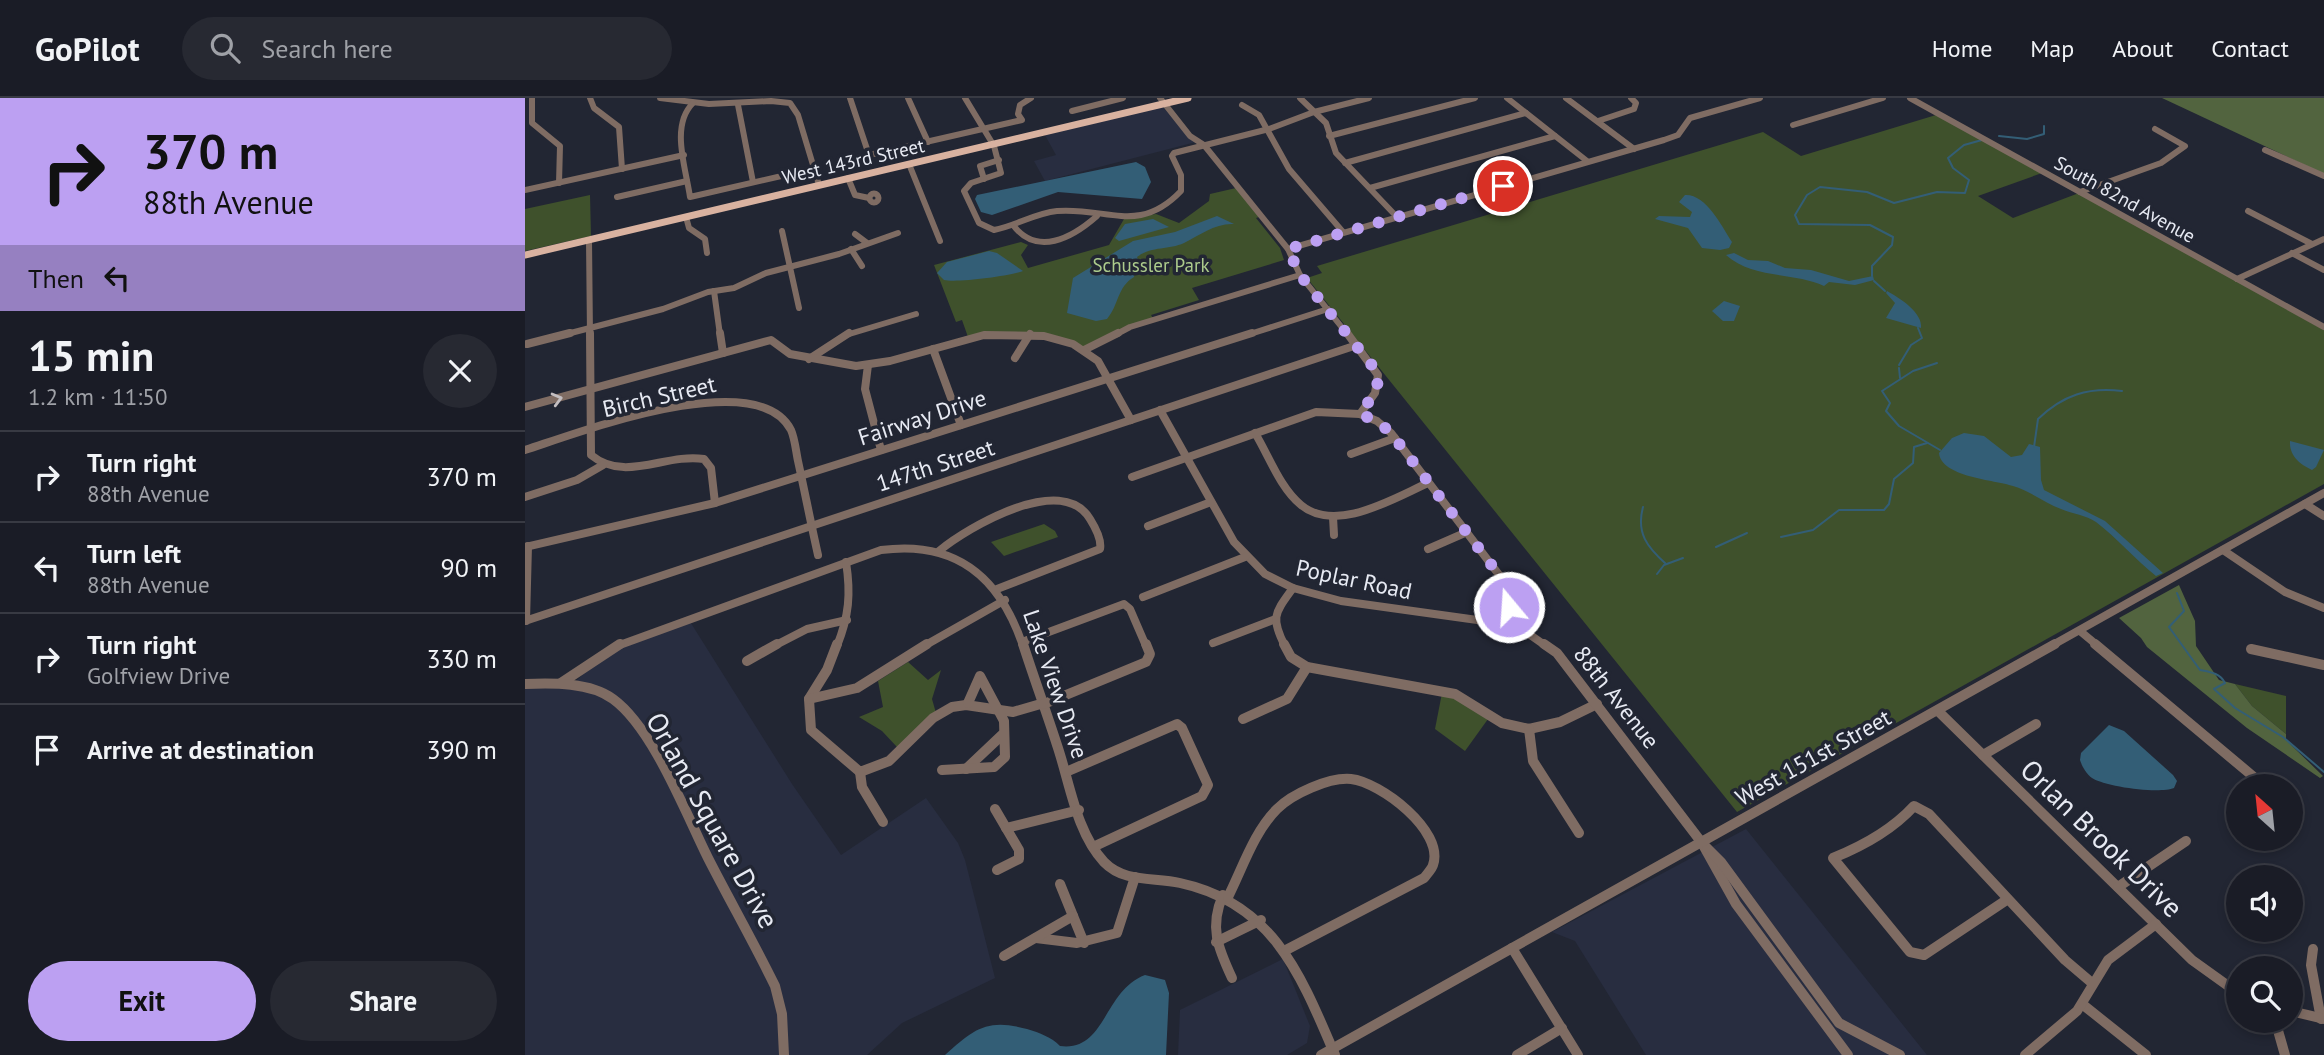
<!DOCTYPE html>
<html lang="en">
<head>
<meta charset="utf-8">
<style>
  body { margin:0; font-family:"PT Sans",sans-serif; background:#272932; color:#f1f3f6; height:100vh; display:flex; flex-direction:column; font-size:26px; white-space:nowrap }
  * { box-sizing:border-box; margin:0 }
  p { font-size:23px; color:#9fa1a7 }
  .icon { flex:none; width:38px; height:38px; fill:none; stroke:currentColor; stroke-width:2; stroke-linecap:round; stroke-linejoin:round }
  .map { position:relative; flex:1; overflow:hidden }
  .drawer { display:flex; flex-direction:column; background:#1a1c26; width:525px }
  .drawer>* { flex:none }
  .guide { background:#bca0f2; color:#111; overflow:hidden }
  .needle { width:46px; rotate:333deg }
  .controls { position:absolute; left:1701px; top:676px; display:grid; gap:14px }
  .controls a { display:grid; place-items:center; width:77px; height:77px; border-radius:50%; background:#1a1c26; box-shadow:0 4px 10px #0003,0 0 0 2px #383a43; font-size:35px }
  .pin { position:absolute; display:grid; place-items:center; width:60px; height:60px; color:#fff; margin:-30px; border:4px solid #fff; border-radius:50%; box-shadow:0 2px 7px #0007 }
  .me { position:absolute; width:77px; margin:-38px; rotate:342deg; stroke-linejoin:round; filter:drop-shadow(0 0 5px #0008) }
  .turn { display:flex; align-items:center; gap:24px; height:147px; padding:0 28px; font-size:32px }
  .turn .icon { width:91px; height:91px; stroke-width:2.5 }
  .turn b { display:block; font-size:49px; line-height:60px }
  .then { display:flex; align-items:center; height:66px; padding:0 28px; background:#0003; gap:14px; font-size:26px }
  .round { display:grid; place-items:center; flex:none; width:74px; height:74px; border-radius:37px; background:#272932 }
  .overview { display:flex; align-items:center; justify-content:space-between; height:119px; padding:0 28px }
  h1 { font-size:42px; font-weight:700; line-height:52px }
  .primary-button { display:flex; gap:14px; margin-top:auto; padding:14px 28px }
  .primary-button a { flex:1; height:80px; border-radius:42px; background:#bca0f2; color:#111; font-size:28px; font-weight:700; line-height:80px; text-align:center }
  .primary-button a+a { background:#272932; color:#f1f3f6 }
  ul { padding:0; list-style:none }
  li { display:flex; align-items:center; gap:21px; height:91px; padding:0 28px; border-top:2px solid #383a43 }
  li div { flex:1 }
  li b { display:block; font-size:26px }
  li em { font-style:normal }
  header { display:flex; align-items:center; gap:42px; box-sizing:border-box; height:98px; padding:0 35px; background:#1a1c26; border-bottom:2px solid #383a43 }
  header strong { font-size:33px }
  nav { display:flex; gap:38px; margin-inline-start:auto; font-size:24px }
  .search { width:490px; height:63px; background:#272932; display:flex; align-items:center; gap:18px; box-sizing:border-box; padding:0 24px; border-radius:38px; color:#9fa1a7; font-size:26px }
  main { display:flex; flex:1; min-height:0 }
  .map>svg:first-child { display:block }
</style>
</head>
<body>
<header>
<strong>GoPilot</strong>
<div class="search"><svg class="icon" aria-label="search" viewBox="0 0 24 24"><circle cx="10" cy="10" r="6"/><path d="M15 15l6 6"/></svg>Search here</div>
<nav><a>Home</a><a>Map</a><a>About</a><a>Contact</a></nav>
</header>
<main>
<section class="drawer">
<div class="guide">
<div class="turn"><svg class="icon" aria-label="right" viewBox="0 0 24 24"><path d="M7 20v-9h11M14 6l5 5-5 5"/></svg><div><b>370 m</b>88th Avenue</div></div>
<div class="then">Then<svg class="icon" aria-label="left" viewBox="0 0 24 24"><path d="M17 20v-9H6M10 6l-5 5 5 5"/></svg></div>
</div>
<div class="overview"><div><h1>15 min</h1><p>1.2 km · 11:50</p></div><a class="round"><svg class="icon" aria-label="close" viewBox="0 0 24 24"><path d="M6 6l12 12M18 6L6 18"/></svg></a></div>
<ul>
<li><svg class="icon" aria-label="right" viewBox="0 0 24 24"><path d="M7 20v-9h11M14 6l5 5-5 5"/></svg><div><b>Turn right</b><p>88th Avenue</p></div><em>370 m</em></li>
<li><svg class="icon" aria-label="left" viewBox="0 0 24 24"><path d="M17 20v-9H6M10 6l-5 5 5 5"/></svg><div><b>Turn left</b><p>88th Avenue</p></div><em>90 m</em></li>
<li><svg class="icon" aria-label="right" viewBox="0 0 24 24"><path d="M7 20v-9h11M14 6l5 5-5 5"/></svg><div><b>Turn right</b><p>Golfview Drive</p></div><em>330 m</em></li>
<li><svg class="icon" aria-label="arrive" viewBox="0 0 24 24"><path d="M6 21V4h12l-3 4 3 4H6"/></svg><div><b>Arrive at destination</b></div><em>390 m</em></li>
</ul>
<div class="primary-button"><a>Exit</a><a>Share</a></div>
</section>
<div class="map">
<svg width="1799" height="957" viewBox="0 0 1799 957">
  <rect width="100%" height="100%" fill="#222633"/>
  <g fill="#282d40">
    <polygon points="638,9 671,44 520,83 509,63 531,57 520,37"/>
    <polygon points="164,522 267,686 316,757 401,700 433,745 440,762 470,880 377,925 342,957 0,957 0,582 51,583 78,557"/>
    <polygon points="1221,731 1402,957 1121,957 1050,843 1027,834"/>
    <polygon points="758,861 785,928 782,945 762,957 653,957 655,912"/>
  </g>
  <g fill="#3f512c">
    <polygon points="1411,17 1517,75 1453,98 1488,120 1554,95 1799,232 1799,386 1212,714 782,180 797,175 792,168 1238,34 1276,58"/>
    <polygon points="711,90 734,119 731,120 755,150 759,162 667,190 674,202 626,217 628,220 560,249 508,234 443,239 437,222 431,224 409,167 496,144 503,147 496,157 503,170 584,147 599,121 631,116 654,125 684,103 685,96"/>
    <polygon points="65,97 66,138 0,153 0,111"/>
    <polygon points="519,426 530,433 533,439 479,458 466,444"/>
    <polygon points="383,564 403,582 416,572 407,601 411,615 372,649 357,633 334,619 358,609 353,583"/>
    <polygon points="1710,586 1761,598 1761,636 1727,608"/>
    <polygon points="917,595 932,600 963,621 940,653 910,631"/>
  </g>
  <g fill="#52643f">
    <polygon points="1637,0 1799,0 1799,76"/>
    <polygon points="1654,487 1670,523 1671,548 1694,582 1710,586 1727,608 1761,636 1761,642 1798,678 1795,680 1722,630 1622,549 1616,540 1594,520"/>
  </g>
  <g fill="#335e76">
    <polygon points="611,64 620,69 626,84 617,101 533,94 467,117 456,114 450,101 452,97"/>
    <path d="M1160,97C1181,96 1196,127 1207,144L1204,150L1195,152L1177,150L1163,130L1130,121L1134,118L1165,119L1167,114L1154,104Z"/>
    <path d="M692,118L709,126C690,125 675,137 659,145C644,152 626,148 612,159L616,169L610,173L609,179C592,189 594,207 582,221L571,223L542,215L548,180L608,143L650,134Z"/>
    <polygon points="628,121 644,129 594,143 590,140 600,126"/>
    <path d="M464,153L472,155L498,173C486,178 432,185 419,182L412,175L422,164Z"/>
    <path d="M1209,155L1223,162L1243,163L1260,170L1286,172L1324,183L1348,178L1349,182L1330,187L1304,184L1299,188C1270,174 1227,181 1201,157Z"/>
    <path d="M1362,193C1375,200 1398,215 1396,230L1361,220L1370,205L1361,195Z"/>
    <polygon points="1199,203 1215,208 1209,223 1198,223 1187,213"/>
    <path d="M1439,335L1459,338L1486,359L1497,357L1504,346L1515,349L1516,382L1519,392L1580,423L1638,475L1631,478C1610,461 1592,440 1571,424C1561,417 1548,416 1536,411C1520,405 1505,393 1488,388C1470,382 1416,379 1414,355L1427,340Z"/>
    <path d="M1765,343L1799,352L1791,369L1787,372C1774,366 1764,357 1765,343Z"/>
    <path d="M1584,627L1599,633L1648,677L1652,683L1649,690C1634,696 1581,689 1567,680C1561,676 1557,668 1555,662L1556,655Z"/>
    <path d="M620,877L640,882L644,895L641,957H420C449,931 462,920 502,931C515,935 526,939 535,948C581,954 578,893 620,877Z"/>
  </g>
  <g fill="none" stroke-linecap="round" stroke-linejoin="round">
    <g stroke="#335e76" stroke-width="2">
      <polyline points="1474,38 1502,41 1519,36 1519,28"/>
      <polyline points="1347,178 1347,168 1367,147 1368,139 1345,127 1274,126 1270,117 1282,97 1295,89 1342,94 1369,105 1412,94 1440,95 1444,82 1428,70 1423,60 1439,47 1457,42"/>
      <polyline points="1349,183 1360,193"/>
      <polyline points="1412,265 1388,273 1357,293 1365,305 1361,313 1374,328 1415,352"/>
      <polyline points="1374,267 1386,247 1397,240 1393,230"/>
      <polyline points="1374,270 1375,280"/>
      <path d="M1509,349L1513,321C1538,297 1563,289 1597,293"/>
      <path d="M1118,409C1111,435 1122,449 1141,466"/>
      <polyline points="1256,439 1288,432 1314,412 1359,412 1364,406 1369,381 1388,365 1389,349 1402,345"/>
      <polyline points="1191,449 1222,435"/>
      <polyline points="1132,476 1139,467 1158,460"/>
      <path d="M1652,495L1659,513L1644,529L1675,572C1685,574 1695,575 1700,585L1689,591L1710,610L1758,639L1799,674"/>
    </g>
    <g stroke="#7f6c63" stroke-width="6">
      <polyline points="7,0 7,25 35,48 34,85"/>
      <polyline points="65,0 69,10 94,29 97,71"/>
      <polyline points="135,0 184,6 246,3 265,5 273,17 294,87"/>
      <polyline points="325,0 344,57 497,22 493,16 495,7 506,0"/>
      <polyline points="383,0 403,44"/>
      <path d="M440,0L469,48L476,75L446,85L439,93L454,125L469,132C491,128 510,115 532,113C583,109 614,137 656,93V77L647,58L649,55L744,31L789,14L844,0"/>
      <polyline points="635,0 665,38 679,47 763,151 775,177 823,237"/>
      <polyline points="775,0 801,25 811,55 872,119"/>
      <polyline points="982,0 1062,63"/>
      <polyline points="1041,0 1109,51"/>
      <polyline points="1385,0 1799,229"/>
      <path d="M168,5C145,28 161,70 165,99L287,71"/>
      <polyline points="213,7 228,84"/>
      <polyline points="717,7 734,17 764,71 818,134"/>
      <polyline points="547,13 598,0"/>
      <polyline points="1073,23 1109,11 1111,5 1106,0"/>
      <polyline points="1268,27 1358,0"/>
      <polyline points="804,38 950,0"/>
      <polyline points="1740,52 1799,78"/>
      <polyline points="820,65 1001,15"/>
      <polyline points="384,66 415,143"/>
      <polyline points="323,80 330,97 344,100"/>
      <polyline points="459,81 455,68 474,62"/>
      <polyline points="845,90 1030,38"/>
      <polyline points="0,92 159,57"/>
      <polyline points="1555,94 1636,65 1660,48 1630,31"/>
      <circle cx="349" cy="100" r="4.5"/>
      <polyline points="92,99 162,83"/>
      <polyline points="1723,113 1787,146"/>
      <polyline points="161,119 164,130 180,141 182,155"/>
      <path d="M488,127C512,159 547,140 572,118"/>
      <polyline points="257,133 274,210"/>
      <polyline points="330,136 342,145"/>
      <polyline points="64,142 65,237"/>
      <polyline points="326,151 337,168"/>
      <polyline points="763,151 1139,42 1153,37 1165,20 1235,0"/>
      <polyline points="1767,155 1799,172"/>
      <polyline points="1712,181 1799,141"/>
      <polyline points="189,193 195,237"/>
      <polyline points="38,237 138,211 183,194 209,190 241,175 314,156 373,135"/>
      <polyline points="321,237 391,216"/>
      <polyline points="590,237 605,229 775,177"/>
      <polyline points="722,237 803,211"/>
    </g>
    <g stroke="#7f6c63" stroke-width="8">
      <path d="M65,235L66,357C100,385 140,355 179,361L186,370L190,405"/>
      <polyline points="195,235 198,255"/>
      <polyline points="822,235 853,277 850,295 835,316"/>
      <polyline points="2,246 45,235"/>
      <polyline points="408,251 436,327"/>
      <polyline points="559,252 593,235"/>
      <polyline points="490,260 505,236"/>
      <polyline points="284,261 324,235"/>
      <polyline points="343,267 340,291 356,352"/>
      <polyline points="0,309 246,242 265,256 331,268 365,263 459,237 519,238 548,246 573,263 606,322"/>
      <polyline points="635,312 709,444 740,476 768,490 816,503 981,526 1001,534 1021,548"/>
      <path d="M730,335C744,358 755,390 776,407C811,436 869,400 903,385"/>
      <path d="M0,352C53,335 232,266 266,332C270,341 271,354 273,363C280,395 286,426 293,457"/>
      <polyline points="826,356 870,340"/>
      <polyline points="607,379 791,314 835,316 852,323 866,335 978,482 983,500 981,526"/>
      <polyline points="0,399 52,382 78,367"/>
      <polyline points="1780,406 1799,418"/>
      <polyline points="808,419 809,437"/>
      <polyline points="623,428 686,404"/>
      <polyline points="0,449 190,405 727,235"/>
      <polyline points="903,451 942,434"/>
      <polyline points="1698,452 1760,494 1799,510"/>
      <path d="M414,453C443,429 537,374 565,421C570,429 577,441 575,451L472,491"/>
      <polyline points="618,499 720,459"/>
      <polyline points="0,523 832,247"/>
      <polyline points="1,523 3,448"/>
      <polyline points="1555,533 1573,548"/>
      <polyline points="497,544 599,506 605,511 621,548"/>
      <polyline points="688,545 748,522"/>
      <path d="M92,548L356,452C431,442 475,479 498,548"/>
      <polyline points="249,548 282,531 322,522"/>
      <path d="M312,548C324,518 326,496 321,464"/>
      <polyline points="399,548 480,502"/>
      <path d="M760,548C745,519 750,515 768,490"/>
      <polyline points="1526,548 1799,395"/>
    </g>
    <g stroke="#7f6c63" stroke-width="10">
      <polyline points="312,546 302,572 284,601 286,632 335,674 364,663 408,620 427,609 441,607 488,614 519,605"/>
      <path d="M498,546C509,580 521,613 532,647C545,685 551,734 579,764C599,785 629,779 655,785C748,805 776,877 810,957"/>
      <polyline points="759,546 766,559 782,569 930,596 977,625 1004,631 1035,624 1072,606"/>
      <polyline points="1019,546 1032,555 1177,745 1211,806 1323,957"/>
      <polyline points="1570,546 1730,680 1748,688"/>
      <polyline points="1726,551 1799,567"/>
      <polyline points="222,563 252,546"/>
      <polyline points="36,585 95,546"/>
      <path d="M0,586C28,585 65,584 88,601C128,630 161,716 183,760C205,803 229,845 250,888L257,916L259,957"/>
      <polyline points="284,601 332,590 402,546"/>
      <polyline points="519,606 621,564 625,556 621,546"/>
      <polyline points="1413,613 1667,862 1713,895"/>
      <polyline points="718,621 762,601 782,569"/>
      <polyline points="1004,631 1008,663 1054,735"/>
      <polyline points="1458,657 1511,626"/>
      <polyline points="441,671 477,637"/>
      <polyline points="417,672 469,669 480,659 479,623 455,578 443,605"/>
      <polyline points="335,674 337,689 358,724"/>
      <polyline points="541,674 652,626 657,630 683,687 677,698 568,749"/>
      <polyline points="470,711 494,752 494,761 472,772"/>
      <polyline points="481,730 554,712"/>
      <polyline points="1178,746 1196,764 1314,925 1375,957"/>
      <polyline points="535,786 559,845"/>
      <polyline points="1593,789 1661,743"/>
      <path d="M698,797C684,829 693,850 707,880"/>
      <path d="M703,799C718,769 729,734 752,711C767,696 804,679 826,681C855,684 920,733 908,767C907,771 902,776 899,780L761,852"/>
      <path d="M1483,801L1399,857L1385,854L1308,760C1338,748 1367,732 1389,708L1404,716L1540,862L1567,885"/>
      <polyline points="511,840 552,845 592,835 610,779"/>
      <polyline points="691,844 736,822"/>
      <polyline points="987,850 1053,957"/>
      <polyline points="1788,851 1786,867 1796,921"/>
      <polyline points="479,858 548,818"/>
      <polyline points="1557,906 1621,957"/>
      <polyline points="1766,913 1799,921"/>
      <polyline points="1750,922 1760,957"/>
      <polyline points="796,957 1530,546"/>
      <polyline points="992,957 1037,930"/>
      <polyline points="1500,957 1552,913 1583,862 1631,826"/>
    </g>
    <polyline stroke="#d9b2a0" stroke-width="7" points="0,157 663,0"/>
  </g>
  <defs><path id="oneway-chevron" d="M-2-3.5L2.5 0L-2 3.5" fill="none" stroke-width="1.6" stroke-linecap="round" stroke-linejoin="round" transform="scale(1.75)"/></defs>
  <use stroke="#c3bec1" href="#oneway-chevron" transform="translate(32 301) rotate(-15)"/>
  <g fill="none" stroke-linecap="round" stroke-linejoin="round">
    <polyline stroke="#bca0f2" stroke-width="12" stroke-dasharray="0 21.6" points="978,88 763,151 775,177 853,275 852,292 835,316 852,323 866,335 978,482 984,509"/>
  </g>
  <g text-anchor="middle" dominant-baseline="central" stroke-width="7" stroke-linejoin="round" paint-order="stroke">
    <g font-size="19" fill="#e7eaf3" stroke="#222633">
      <text transform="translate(328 63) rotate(-13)">West 143rd Street</text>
      <text transform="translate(1600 101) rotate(29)">South 82nd Avenue</text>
    </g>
    <g font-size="19" fill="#accb8c" stroke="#222633">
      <text x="626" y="167">Schussler Park</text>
    </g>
    <g font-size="23" fill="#e7eaf3" stroke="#222633">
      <text transform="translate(134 298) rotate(-13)">Birch Street</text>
      <text transform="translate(397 319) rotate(-18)">Fairway Drive</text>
      <text transform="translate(410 367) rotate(-18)">147th Street</text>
      <text transform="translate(829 481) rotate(12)">Poplar Road</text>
      <text transform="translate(531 586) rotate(71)">Lake View Drive</text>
      <text transform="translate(1092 599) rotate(52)">88th Avenue</text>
      <text transform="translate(1288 659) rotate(-29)">West 151st Street</text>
    </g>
    <g font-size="28" fill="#e7eaf3" stroke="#222633">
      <text transform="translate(188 722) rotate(61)">Orland Square Drive</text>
      <text transform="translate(1577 740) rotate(44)">Orlan Brook Drive</text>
    </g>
  </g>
</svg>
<div class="controls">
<a><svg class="needle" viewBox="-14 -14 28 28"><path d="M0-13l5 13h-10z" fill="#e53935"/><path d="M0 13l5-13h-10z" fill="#9fa1a7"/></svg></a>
<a><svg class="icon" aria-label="sound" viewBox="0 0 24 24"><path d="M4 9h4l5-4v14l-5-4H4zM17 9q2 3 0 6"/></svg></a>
<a><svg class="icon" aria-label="search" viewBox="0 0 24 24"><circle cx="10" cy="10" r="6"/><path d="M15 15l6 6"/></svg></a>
</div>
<div class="pin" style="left:978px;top:88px;background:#d93025"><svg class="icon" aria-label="arrive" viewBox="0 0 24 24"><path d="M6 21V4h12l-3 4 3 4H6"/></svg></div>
<svg class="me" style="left:984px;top:509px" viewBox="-20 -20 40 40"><circle r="17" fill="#bca0f2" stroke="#fff" stroke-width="3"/><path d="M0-11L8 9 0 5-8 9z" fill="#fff"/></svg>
</div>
</main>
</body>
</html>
